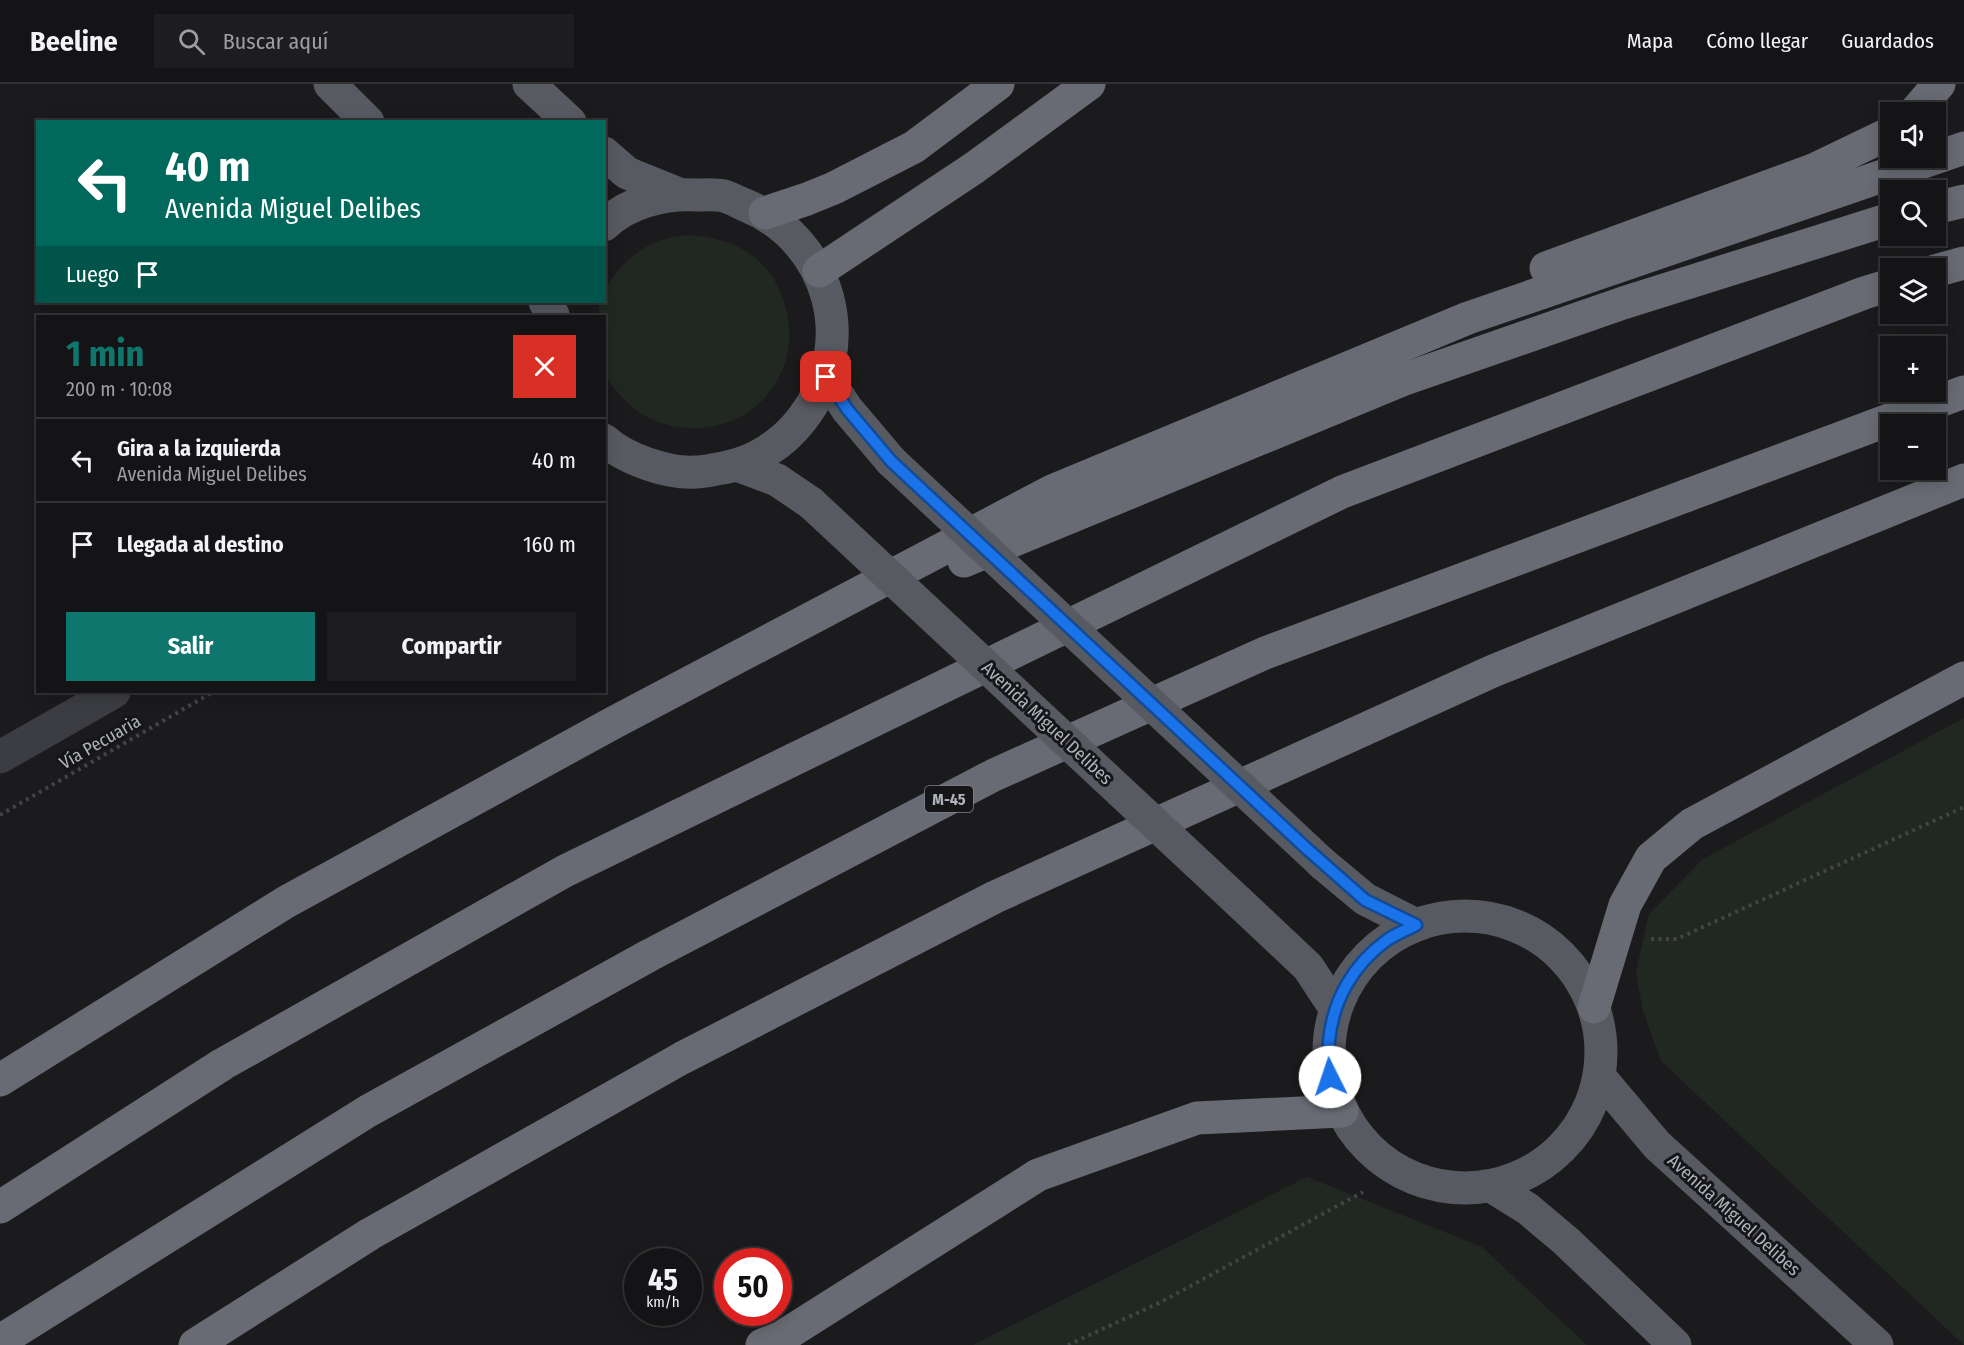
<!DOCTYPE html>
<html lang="es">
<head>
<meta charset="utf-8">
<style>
  body { margin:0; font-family:"Fira Sans Condensed",sans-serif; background:#1d1d1f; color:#f1f3f6; height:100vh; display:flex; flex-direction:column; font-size:22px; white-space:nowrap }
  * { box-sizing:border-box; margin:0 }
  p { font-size:20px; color:#9d9ea1 }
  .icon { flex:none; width:33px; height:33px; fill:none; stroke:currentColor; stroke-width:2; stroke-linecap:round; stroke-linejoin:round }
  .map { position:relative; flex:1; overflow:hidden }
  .panel { position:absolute; left:36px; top:231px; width:570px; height:378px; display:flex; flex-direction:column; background:#141416; border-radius:0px; box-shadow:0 3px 15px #0003,0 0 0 2px #333335 }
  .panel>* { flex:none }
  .banner { position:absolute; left:36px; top:36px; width:570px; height:183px; border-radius:0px; box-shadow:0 3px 15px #0003,0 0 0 2px #333335; background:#00695c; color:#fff; overflow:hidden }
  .controls { position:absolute; left:1880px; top:18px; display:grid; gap:12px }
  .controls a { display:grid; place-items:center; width:66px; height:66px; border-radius:0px; background:#141416; box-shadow:0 3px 15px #0003,0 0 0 2px #333335; font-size:30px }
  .speed { position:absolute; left:624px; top:1164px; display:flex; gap:12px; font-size:30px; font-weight:700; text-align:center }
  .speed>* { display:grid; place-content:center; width:78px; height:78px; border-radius:50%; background:#141416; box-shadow:0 3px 15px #0003,0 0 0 2px #333335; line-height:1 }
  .speed small { font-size:15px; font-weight:400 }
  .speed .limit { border:9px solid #d22; background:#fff; color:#111 }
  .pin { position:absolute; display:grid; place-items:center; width:51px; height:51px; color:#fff; margin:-26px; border-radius:12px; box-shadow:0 3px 9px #0006 }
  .me { position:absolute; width:66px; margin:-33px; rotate:356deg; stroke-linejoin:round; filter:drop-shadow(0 0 4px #0008) }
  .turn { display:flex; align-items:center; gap:21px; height:126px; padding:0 30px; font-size:27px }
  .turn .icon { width:78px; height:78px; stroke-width:2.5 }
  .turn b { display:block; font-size:42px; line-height:51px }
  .then { display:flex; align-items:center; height:57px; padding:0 30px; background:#0003; gap:12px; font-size:22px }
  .round { display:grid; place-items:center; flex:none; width:63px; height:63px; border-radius:0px; background:#1d1d1f }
  .head { display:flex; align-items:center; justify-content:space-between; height:102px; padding:0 30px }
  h1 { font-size:36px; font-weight:700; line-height:45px; color:#0f766e }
  .primary-button { display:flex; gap:12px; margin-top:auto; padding:12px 30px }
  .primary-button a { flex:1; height:69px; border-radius:0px; background:#0f766e; color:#fff; font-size:24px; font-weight:700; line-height:69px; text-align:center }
  .primary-button a+a { background:#1d1d1f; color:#f1f3f6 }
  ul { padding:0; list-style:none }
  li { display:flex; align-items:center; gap:18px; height:84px; padding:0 30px; border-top:2px solid #333335 }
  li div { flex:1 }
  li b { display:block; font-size:22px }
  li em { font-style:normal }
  header { display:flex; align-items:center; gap:36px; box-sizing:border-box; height:84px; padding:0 30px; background:#141416; border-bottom:2px solid #333335 }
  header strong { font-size:28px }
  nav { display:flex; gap:33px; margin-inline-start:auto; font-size:21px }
  .search { width:420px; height:54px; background:#1d1d1f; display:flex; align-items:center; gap:15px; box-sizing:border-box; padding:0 21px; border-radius:0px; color:#9d9ea1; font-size:22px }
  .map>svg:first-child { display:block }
</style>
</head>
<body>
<header>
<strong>Beeline</strong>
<div class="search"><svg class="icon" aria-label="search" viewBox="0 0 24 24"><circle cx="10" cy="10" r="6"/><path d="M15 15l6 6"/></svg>Buscar aquí</div>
<nav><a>Mapa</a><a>Cómo llegar</a><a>Guardados</a></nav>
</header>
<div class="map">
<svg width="1964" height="1261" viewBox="0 0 1964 1261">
  <rect width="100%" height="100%" fill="#1b1b1d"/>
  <g fill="#212822">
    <path d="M688,151C727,154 760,166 778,203C815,278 756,358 673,342C656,339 638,330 626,317C617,308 608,300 605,287C602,275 604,247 604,232H598L600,218H604C604,191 640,162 664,155C672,153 680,152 688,151Z"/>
    <polygon points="1964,634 1964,1261 1661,977 1643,927 1636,888 1649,830 1703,775"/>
    <polygon points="1307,1093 1482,1163 1587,1261 973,1261"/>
  </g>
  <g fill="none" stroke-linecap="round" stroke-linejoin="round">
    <g stroke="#424449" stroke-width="4" stroke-dasharray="3 4.5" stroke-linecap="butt">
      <polyline points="0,731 213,608"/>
      <polyline points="1651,855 1677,855 1964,723"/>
      <polyline points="1068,1261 1161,1218 1363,1108"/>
    </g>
    <polyline stroke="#3c3d42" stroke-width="33" points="0,673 114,608"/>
    <g stroke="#585a61" stroke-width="33">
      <polyline points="330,0 368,38"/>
      <polyline points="529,0 570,38"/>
      <polyline points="604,69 627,89 679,110"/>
      <path d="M604,141C628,118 665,109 697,111C705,111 716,110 724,112C731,114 738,118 745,121C831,156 860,261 802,335C783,360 755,378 723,384C715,385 705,388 696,388C668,390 625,375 604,356"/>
      <polyline points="545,218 553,231"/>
      <polyline points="826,293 847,325 891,377"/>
      <polyline points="737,381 777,396 811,419"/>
      <polyline points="1323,780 1365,815 1416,841"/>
      <polyline points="1239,818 1308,883 1335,924"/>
      <circle cx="1465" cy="968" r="136"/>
      <polyline points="1599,992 1657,1061 1877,1261"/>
      <polyline points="1491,1102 1528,1125 1566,1157 1675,1261"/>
    </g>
    <g stroke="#686b73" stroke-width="33">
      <polyline points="1915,28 1939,0"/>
      <polyline points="1935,124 1964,117"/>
      <polyline points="765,129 807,115 834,104 914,63 998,0"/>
      <polyline points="1546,184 1813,86 1890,49"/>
      <polyline points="819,187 974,84 1089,0"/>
      <polyline points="1935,187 1964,179"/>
      <polyline points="964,477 1402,296 1623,219 1890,135"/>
      <polyline points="1594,923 1625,821 1651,774 1692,740 1964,594"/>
      <polyline points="0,996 286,818 613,639 1052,407 1468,234 1964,64"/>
      <polyline points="0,1123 223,980 565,787 1342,408 1864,209 1890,201"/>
      <polyline points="0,1257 368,1027 650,871 994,691 1265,569 1964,308"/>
      <polyline points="195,1261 370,1150 682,974 995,813 1493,587 1964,396"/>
      <polyline points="762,1261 782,1253 1038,1091 1197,1034 1342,1027"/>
    </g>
    <g stroke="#585a61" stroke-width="33">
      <polyline points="891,377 1323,780"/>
      <polyline points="811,419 1239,818"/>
    </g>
  </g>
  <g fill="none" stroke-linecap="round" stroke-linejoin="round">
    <g stroke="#114b97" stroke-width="15">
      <path id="route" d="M826,293L847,325L891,377L1306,764L1365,816L1416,841C1406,846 1396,850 1387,856C1354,880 1333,915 1329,957C1327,968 1330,982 1330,993"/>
    </g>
    <use href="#route" stroke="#1a73e8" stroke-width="10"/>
  </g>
  <g text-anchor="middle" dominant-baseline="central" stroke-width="6" stroke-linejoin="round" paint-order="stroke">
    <rect fill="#161618" stroke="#80848b" stroke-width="1.5" x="925" y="702" width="48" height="26" rx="4.5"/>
    <g font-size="16" font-weight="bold" fill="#aeb3bc">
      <text x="949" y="715">M-45</text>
    </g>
    <g font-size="18" fill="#aeb3bc" stroke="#161618">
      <text transform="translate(1047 639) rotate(43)">Avenida Miguel Delibes</text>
      <text transform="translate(100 658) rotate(-30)">Vía Pecuaria</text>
      <text transform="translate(1734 1131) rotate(42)">Avenida Miguel Delibes</text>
    </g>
  </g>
</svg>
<div class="controls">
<a><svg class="icon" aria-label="sound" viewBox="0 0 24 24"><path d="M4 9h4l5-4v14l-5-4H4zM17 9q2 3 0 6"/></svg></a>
<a><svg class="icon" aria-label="search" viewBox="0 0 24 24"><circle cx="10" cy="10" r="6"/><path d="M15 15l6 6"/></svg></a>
<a><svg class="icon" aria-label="layers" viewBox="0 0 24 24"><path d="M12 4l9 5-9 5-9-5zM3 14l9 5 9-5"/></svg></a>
<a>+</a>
<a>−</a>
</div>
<div class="speed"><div>45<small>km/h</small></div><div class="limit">50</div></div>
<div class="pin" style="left:826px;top:293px;background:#d93025"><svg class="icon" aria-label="arrive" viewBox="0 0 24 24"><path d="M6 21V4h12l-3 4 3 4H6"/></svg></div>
<svg class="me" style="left:1330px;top:993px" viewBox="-20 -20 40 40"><circle r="19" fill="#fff"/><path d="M0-13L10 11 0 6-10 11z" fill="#1a73e8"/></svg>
<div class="banner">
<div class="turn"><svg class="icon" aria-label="left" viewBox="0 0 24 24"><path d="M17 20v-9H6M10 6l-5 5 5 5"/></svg><div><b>40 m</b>Avenida Miguel Delibes</div></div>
<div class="then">Luego<svg class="icon" aria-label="arrive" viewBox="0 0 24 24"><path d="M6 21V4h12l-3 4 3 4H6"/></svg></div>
</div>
<section class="panel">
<div class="head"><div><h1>1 min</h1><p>200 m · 10:08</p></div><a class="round" style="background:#d93025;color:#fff"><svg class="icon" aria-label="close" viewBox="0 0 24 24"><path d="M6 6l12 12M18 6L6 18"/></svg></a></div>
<ul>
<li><svg class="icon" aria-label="left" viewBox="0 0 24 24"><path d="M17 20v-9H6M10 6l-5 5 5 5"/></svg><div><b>Gira a la izquierda</b><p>Avenida Miguel Delibes</p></div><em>40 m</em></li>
<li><svg class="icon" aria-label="arrive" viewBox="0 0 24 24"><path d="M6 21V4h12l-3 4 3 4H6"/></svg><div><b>Llegada al destino</b></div><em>160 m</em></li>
</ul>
<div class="primary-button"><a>Salir</a><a>Compartir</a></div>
</section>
</div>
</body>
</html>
